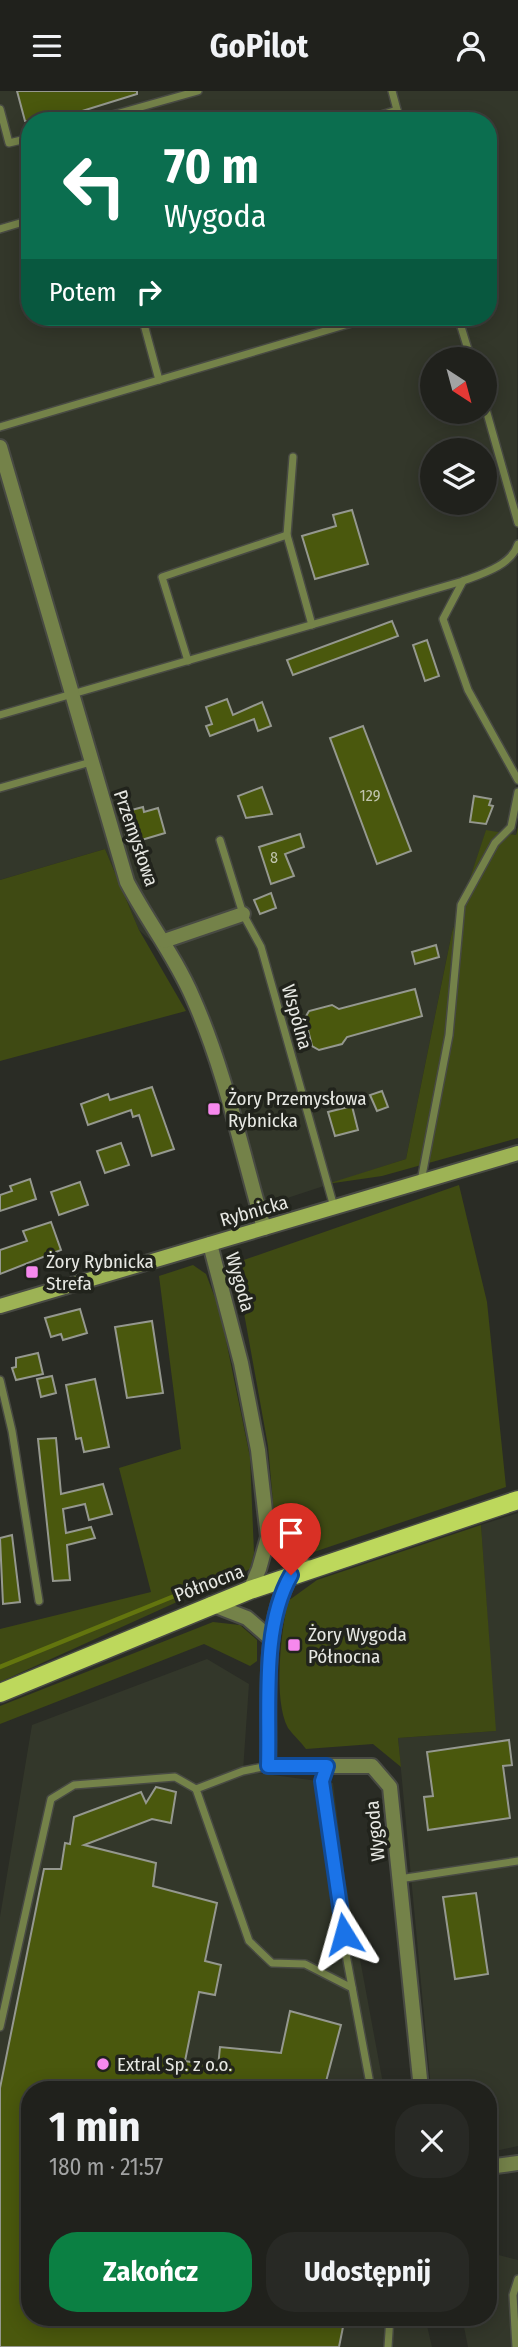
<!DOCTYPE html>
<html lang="pl">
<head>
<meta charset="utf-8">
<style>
  body { margin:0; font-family:"Fira Sans Condensed",sans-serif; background:#282925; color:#f1f3f6; height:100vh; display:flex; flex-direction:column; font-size:26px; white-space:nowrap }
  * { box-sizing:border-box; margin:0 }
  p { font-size:23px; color:#a2a3a3 }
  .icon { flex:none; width:38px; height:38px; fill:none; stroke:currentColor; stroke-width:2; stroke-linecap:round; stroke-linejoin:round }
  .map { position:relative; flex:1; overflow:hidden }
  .details { position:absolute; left:21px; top:1990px; width:476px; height:245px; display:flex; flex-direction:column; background:#20211c; border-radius:28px; box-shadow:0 4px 18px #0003,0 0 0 2px #3d3e3b }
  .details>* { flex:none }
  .top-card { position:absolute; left:21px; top:21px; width:476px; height:214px; border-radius:28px; box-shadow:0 4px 18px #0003,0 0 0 2px #3d3e3b; background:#0b6e4f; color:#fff; overflow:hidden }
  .needle { width:46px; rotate:144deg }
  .tools { position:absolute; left:420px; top:256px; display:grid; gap:14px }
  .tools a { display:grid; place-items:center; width:77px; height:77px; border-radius:50%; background:#20211c; box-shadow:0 4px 18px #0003,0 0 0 2px #3d3e3b; font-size:35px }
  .pin { position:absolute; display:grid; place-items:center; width:60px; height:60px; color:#fff; margin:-72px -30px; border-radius:50% 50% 50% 0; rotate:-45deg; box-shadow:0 0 7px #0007 }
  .pin .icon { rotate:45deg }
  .me { position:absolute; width:77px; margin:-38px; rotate:352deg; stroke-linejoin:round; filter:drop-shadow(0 0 5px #0008) }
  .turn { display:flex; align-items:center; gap:24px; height:147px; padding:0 28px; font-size:32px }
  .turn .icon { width:91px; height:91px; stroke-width:2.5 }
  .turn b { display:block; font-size:49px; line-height:60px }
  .then { display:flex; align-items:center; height:66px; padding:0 28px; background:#0003; gap:14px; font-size:26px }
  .round { display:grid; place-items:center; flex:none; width:74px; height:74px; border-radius:28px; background:#282925 }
  .overview { display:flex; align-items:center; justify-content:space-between; height:119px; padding:0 28px }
  h1 { font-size:42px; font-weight:700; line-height:52px }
  .cta { display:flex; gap:14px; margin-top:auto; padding:14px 28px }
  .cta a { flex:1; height:80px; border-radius:28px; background:#0b8043; color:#fff; font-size:28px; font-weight:700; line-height:80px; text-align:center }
  .cta a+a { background:#282925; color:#f1f3f6 }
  header { display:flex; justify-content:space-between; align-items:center; height:91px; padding:0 28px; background:#20211c; font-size:32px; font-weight:700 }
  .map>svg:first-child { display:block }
</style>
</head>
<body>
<header><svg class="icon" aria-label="menu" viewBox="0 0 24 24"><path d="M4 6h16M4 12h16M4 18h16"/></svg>GoPilot<svg class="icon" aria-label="person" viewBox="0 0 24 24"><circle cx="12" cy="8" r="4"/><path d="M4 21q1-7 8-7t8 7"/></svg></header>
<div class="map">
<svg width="518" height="2256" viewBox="0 0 518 2256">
  <rect width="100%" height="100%" fill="#2a2c25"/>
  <g fill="#33372a" fill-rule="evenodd">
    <path d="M0,0H518L516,744L486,740L452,841L406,1068L266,1114L209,924L199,917L171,868L139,839L105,758L0,789ZM30,30H488V226H30ZM432,268H485V320H432ZM432,359H485V411H432Z"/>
    <polygon points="518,1422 518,2055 495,2060 488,2060 488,1998 431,1998 398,1647 495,1640 481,1434"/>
    <polygon points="207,1568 249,1593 243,1680 333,1692 345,1787 384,1998 30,1998 30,2226 425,2226 432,2256 0,2256 0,1826 32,1634"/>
    <polygon points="495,2163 518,2169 518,2256 468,2256 462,2226 488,2226 488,2166"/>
  </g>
  <g fill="#3f4a13">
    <polygon points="518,736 518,1047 382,1085 327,1093 406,1068 452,841 486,739 516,744"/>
    <polygon points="105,758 139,839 186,920 0,970 0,789"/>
    <polygon points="459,1094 487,1211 506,1396 308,1463 290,1457 275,1434 268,1355 235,1172"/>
    <polygon points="193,1174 206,1183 220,1220 250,1366 254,1462 250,1478 0,1591 0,1538 151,1501 119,1377 181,1358 159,1185"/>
    <path d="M481,1434L496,1640L398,1647L401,1676L373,1653L306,1658C301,1651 293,1644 288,1637C273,1609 281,1541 288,1510L317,1489Z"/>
    <polygon points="213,1531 240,1534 257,1549 257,1570 250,1575 204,1553 0,1633 0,1615"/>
  </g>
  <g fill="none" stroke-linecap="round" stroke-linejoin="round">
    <polyline stroke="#63750e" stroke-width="4.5" points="0,1576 194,1497"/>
  </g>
  <g fill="#4a580d" stroke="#95988f" stroke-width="2">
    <polygon points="17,0 137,0 137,3 50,30 25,30"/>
    <polygon points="352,419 368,473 315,488 302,445 336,435 333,424"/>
    <polygon points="392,530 398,545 293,584 287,569"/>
    <polygon points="427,549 439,585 425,590 413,554"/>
    <polygon points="227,608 233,624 262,611 271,635 258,640 254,628 210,645 206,635 212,633 206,616"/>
    <polygon points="363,635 411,760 377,773 330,647"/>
    <polygon points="262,696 272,723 246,727 238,705"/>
    <polygon points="474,705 491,708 489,714 493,715 486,733 470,731"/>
    <polygon points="143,716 144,721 158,717 165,742 128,753 120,722"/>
    <polygon points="300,743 304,756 285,763 294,785 271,793 259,756"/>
    <polygon points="271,802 276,817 260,823 254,809"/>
    <polygon points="436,854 439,866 415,873 412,861"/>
    <polygon points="415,898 422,925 347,946 342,953 319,959 312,955 305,927 309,920 332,914 339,918"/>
    <polygon points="152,996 174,1058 152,1065 139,1024 133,1026 131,1019 88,1034 81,1013 108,1003 110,1009"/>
    <polygon points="382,1000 388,1016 377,1020 370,1004"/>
    <polygon points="352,1015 358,1039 335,1045 328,1021"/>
    <polygon points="121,1052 129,1074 105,1082 97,1060"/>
    <polygon points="30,1088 36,1108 0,1120 0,1104 12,1100 10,1095"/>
    <polygon points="80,1091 88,1114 59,1124 51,1101"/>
    <polygon points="51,1131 61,1159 0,1183 0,1159 27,1150 23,1140"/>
    <polygon points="80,1218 87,1242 63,1249 61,1243 51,1246 45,1227"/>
    <polygon points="152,1230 163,1302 127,1307 115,1236"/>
    <polygon points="38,1262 43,1283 16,1289 12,1277 16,1276 16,1267"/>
    <polygon points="52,1285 56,1302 41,1306 37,1288"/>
    <polygon points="95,1288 109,1356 84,1361 81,1347 76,1348 66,1294"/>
    <polygon points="56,1347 61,1403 103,1393 112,1423 89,1429 85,1413 63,1418 66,1442 91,1436 95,1447 67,1454 70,1489 53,1490 38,1348"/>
    <polygon points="12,1444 20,1511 3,1513 0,1447"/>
    <polygon points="509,1649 512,1674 503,1675 510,1727 428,1739 424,1706 433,1705 427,1661"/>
    <polygon points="156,1696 176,1701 171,1732 152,1728 84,1754 156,1772 153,1795 217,1812 205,1870 221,1874 215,1904 199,1901 185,1970 218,1976 220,1956 281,1962 290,1920 341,1934 324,1998 30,1998 30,2226 345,2226 339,2256 0,2256 0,1997 44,1778 61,1778 65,1752 70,1753 74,1726 141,1701 146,1712"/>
    <polygon points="476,1802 488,1883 455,1888 443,1806"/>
  </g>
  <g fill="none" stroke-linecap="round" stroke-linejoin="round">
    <g stroke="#484a43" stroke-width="10">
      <g id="lane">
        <polyline points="392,0 400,30"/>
        <polyline points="0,18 9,52 30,47"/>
        <polyline points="91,30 198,0"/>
        <polyline points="362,30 397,19"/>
        <polyline points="0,138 30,129"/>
        <polyline points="142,226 159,289"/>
        <polyline points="458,226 471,268"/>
        <polyline points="485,315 518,432"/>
        <polyline points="0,336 372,226"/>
        <polyline points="293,366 287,444 312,534"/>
        <polyline points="463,490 443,528 468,599 518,689"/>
        <polyline points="188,570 162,486 287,444"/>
        <path d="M0,624L463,490C482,483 512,474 518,453"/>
        <polyline points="0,697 91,671"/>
        <polyline points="220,749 243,823 261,856 334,1116"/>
        <polyline points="421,1090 449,944 461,814 495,752 511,736 518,701"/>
        <polyline points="0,1289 12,1340 39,1510"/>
        <polyline points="268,1675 243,1680 196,1698 249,1850 272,1872 305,1873 352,1897"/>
        <polyline points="327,1676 322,1690 347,1869 371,1998"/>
        <polyline points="399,1788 518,1770"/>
        <polyline points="0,1936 51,1708 74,1694 175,1686 196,1698"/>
        <polyline points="388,2256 390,2226"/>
        <polyline points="516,2256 513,2204 518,2188"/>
      </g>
    </g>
    <g stroke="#484a43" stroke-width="18">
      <g id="street">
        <path d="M0,356L127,791C148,831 175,865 193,907C225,979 242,1061 264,1137"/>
        <polyline points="164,850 243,823"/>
        <polyline points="210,1153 241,1272 258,1359 268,1446 259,1478 250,1499"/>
        <polyline points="268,1446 284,1464 309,1477"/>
        <path d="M291,1484C261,1536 270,1615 268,1675H372L390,1696L421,1998"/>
        <polyline points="211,1513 247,1527 270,1547"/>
        <polyline points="488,2076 518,2072"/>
      </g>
    </g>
    <g stroke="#484a43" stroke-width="18">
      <polyline id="secondary" points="0,1215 518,1062"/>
    </g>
    <g stroke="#484a43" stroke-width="21">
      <polyline id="primary" points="0,1602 250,1499 518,1409"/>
    </g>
    <use href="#lane" stroke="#748249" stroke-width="7"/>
    <use href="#street" stroke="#748249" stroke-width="14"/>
    <use href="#secondary" stroke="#9db355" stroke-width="14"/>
    <use href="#primary" stroke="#bdd85c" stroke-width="18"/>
  </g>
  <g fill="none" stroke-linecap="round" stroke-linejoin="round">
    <g stroke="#114b97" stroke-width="18">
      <path id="route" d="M291,1484C261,1536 270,1615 268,1675H327L322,1690L344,1843"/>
    </g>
    <use href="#route" stroke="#1a73e8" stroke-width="12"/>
  </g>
  <g fill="#f688ed" stroke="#21231c" stroke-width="2.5">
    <rect x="207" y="1011" width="14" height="14" rx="3.5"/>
    <rect x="25" y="1174" width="14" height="14" rx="3.5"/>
    <rect x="287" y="1547" width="14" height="14" rx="3.5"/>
    <circle cx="103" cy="1973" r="7"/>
  </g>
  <g text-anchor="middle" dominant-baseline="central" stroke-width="7" stroke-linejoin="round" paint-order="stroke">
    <g font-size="16" fill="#c0c4ae">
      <text x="370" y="704">129</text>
      <text x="274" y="766">8</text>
    </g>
    <g font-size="19" fill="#e7e8e3" stroke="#21231c">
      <text transform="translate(136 747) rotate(71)">Przemysłowa</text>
      <text transform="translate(297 926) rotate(74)">Wspólna</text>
      <text transform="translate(254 1120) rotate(-16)">Rybnicka</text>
      <text transform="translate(240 1191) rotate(74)">Wygoda</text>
      <text transform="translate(209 1492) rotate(-21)">Północna</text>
      <text transform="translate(375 1740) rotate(-96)">Wygoda</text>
    </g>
    <g font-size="19" fill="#e7e8e3" stroke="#21231c" text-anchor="start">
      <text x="228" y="1007">Żory Przemysłowa<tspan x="228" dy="22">Rybnicka</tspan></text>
      <text x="46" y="1170">Żory Rybnicka<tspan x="46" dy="22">Strefa</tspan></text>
      <text x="308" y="1543">Żory Wygoda<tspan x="308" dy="22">Północna</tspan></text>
      <text x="117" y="1973">Extral Sp. z o.o.</text>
    </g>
  </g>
</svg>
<div class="tools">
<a><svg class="needle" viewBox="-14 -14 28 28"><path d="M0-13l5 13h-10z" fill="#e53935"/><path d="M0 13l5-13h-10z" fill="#a2a3a3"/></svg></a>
<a><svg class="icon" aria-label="layers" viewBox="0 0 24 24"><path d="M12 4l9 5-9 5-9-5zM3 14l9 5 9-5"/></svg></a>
</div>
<div class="pin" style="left:291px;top:1484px;background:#d93025"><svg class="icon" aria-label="arrive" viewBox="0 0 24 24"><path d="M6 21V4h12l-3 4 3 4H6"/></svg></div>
<svg class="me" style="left:344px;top:1843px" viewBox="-20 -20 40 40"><path d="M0-17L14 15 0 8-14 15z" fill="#1a73e8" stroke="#fff" stroke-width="4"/></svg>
<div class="top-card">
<div class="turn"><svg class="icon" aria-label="left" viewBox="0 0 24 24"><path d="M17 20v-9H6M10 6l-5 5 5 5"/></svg><div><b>70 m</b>Wygoda</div></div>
<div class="then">Potem<svg class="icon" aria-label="right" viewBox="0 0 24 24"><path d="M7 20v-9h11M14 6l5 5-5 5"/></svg></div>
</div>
<section class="details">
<div class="overview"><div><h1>1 min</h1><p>180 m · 21:57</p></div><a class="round"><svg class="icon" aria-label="close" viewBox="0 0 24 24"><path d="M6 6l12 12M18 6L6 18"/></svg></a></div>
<div class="cta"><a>Zakończ</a><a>Udostępnij</a></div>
</section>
</div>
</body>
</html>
